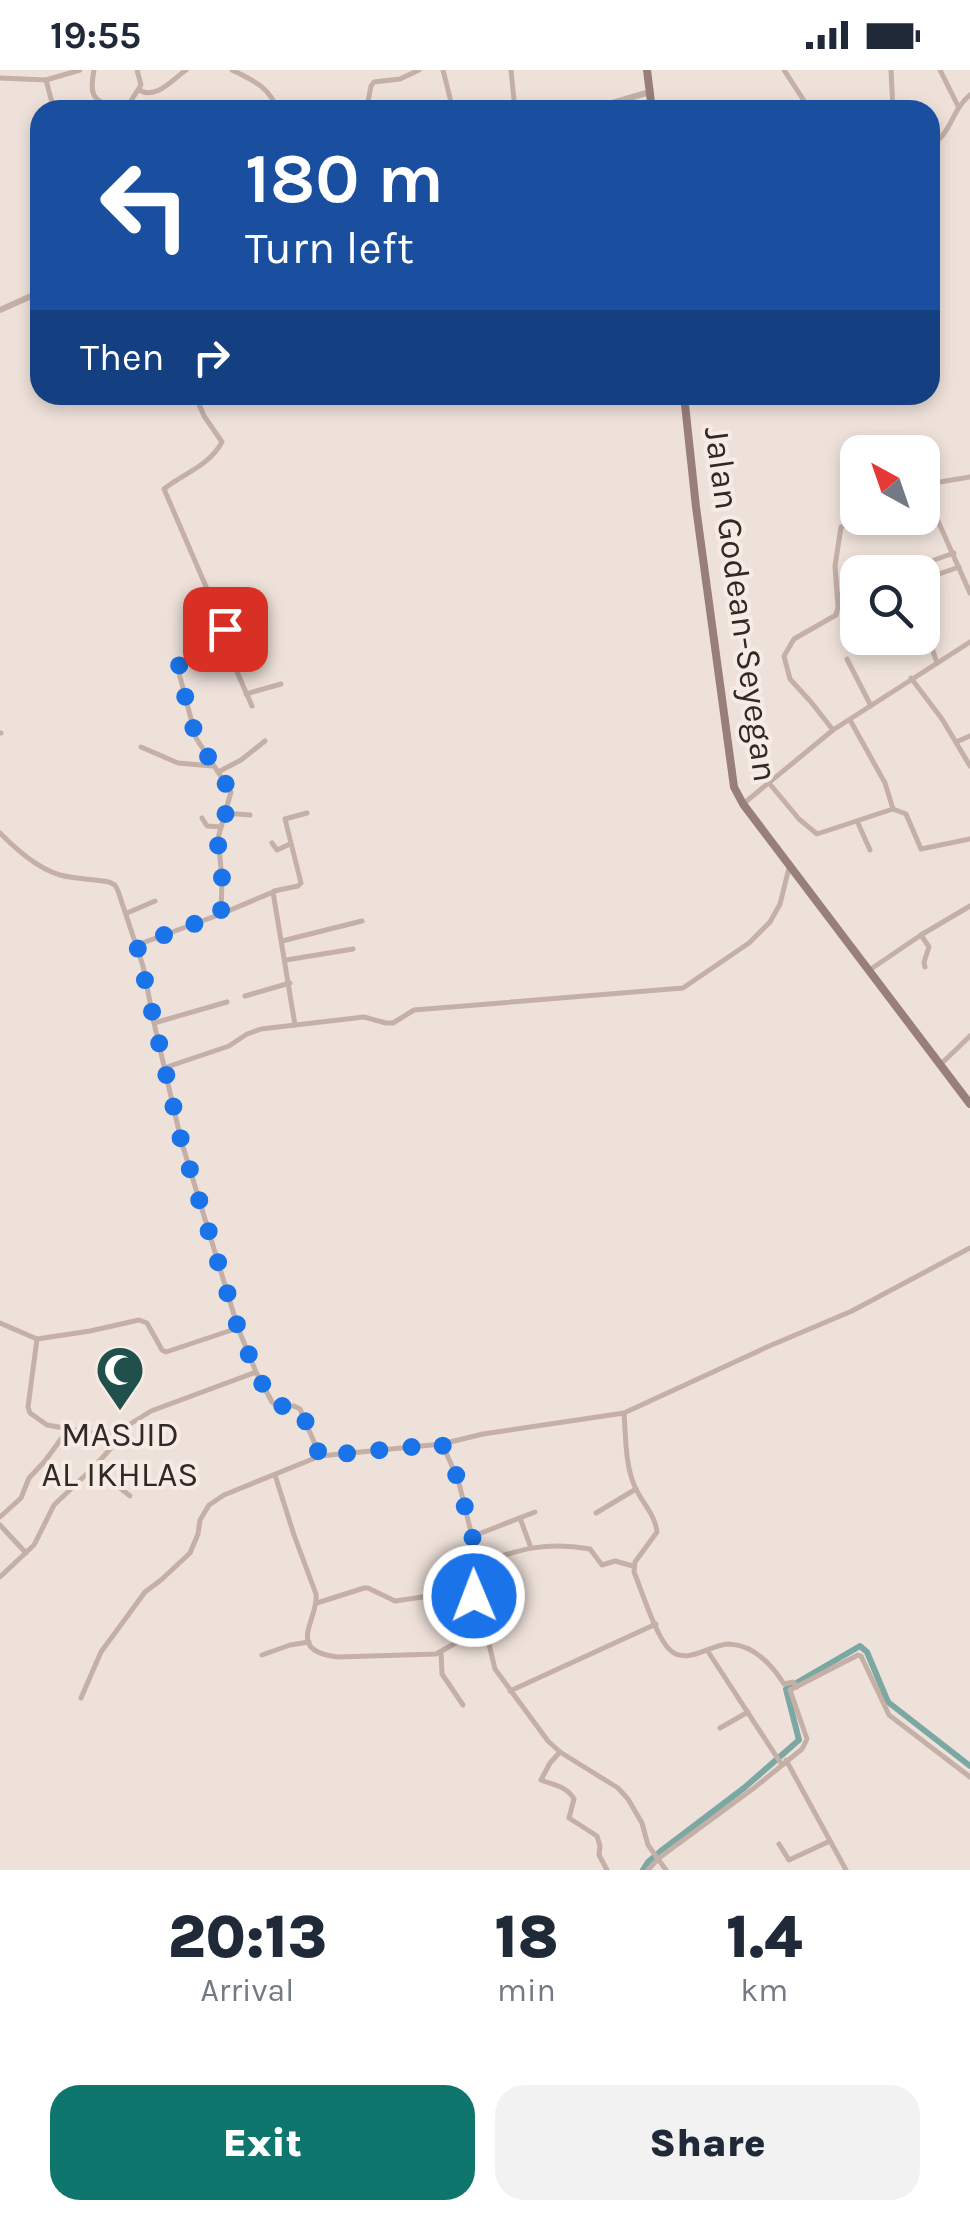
<!DOCTYPE html>
<html lang="en">
<head>
<meta charset="utf-8">
<style>
  body { margin:0; font-family:Karla,sans-serif; background:#f2f2f3; color:#1f2937; height:100vh; display:flex; flex-direction:column; font-size:38px; white-space:nowrap }
  * { box-sizing:border-box; margin:0 }
  p { font-size:32px; color:#747a83 }
  .icon { flex:none; width:55px; height:55px; fill:none; stroke:currentColor; stroke-width:2; stroke-linecap:round; stroke-linejoin:round }
  .map { position:relative; height:1800px; overflow:hidden }
  .details { display:flex; flex-direction:column; background:#fff; flex:1 }
  .details>* { flex:none }
  .banner { position:absolute; left:30px; top:30px; width:910px; height:305px; border-radius:30px; box-shadow:0 5px 15px #0003; background:#1a4fa0; color:#fff; overflow:hidden }
  .needle { width:65px; rotate:320deg }
  .buttons { position:absolute; left:840px; top:365px; display:grid; gap:20px }
  .buttons a { display:grid; place-items:center; width:100px; height:100px; border-radius:20px; background:#fff; box-shadow:0 5px 15px #0003; font-size:50px }
  .pin { position:absolute; display:grid; place-items:center; width:85px; height:85px; color:#fff; margin:-42px; border-radius:20px; box-shadow:0 5px 15px #0006 }
  .me { position:absolute; width:110px; margin:-55px; rotate:359deg; stroke-linejoin:round; filter:drop-shadow(0 0 8px #0008) }
  .turn { display:flex; align-items:center; gap:35px; height:210px; padding:0 50px; font-size:45px }
  .turn .icon { width:130px; height:130px; stroke-width:2.5 }
  .turn b { display:block; font-size:70px; line-height:85px }
  .then { display:flex; align-items:center; height:95px; padding:0 50px; background:#0003; gap:20px; font-size:38px }
  .eta { display:flex; justify-content:space-evenly; align-items:center; height:170px; text-align:center }
  .eta b { font-size:60px; font-weight:800; line-height:70px }
  .action { display:flex; gap:20px; margin-top:auto; padding:20px 50px }
  .action a { flex:1; height:115px; border-radius:30px; background:#0f766e; color:#fff; font-size:40px; font-weight:800; line-height:115px; text-align:center }
  .action a+a { background:#f2f2f3; color:#1f2937 }
  .status { display:flex; justify-content:space-between; align-items:center; height:70px; padding:0 50px; background:#fff; direction:ltr }
  .status svg { height:28px; fill:currentColor }
  .map>svg:first-child { display:block }
</style>
</head>
<body>
<div class="status"><b>19:55</b><svg viewBox="0 0 49 12"><path d="M0 12V9h3v3zM5 12V6h3v6zM10 12V3h3v9zM15 12V0h3v12zM26 1h20v11H26zM47 4h2v5h-2z"/></svg></div>
<div class="map">
<svg width="970" height="1800" viewBox="0 0 970 1800">
  <rect width="100%" height="100%" fill="#eee1da"/>
  <g fill="none" stroke-linecap="round" stroke-linejoin="round">
    <polyline stroke="#7ba8a3" stroke-width="6" points="643,1800 648,1792 661,1781 744,1718 799,1670 786,1619 860,1576 867,1582 888,1632 970,1696"/>
    <g stroke="#c5b0a7" stroke-width="5">
      <path d="M94,0C89,28 93,29 118,40"/>
      <path d="M232,0C254,11 268,16 278,40"/>
      <polyline points="443,0 453,40"/>
      <polyline points="511,0 515,40"/>
      <polyline points="784,0 810,40"/>
      <polyline points="891,0 893,40"/>
      <polyline points="940,0 958,36"/>
      <polyline points="0,8 46,10 80,0"/>
      <polyline points="46,10 54,40"/>
      <path d="M139,20C156,30 172,10 186,0"/>
      <polyline points="125,40 141,15 137,0"/>
      <polyline points="278,40 288,38 298,40"/>
      <polyline points="362,40 367,37 371,16 374,12 400,9 419,0"/>
      <path d="M930,75C951,66 951,40 970,25"/>
      <polyline points="922,415 970,523"/>
      <polyline points="922,415 970,407"/>
      <polyline points="913,502 917,496 954,483"/>
      <polyline points="922,510 959,497"/>
      <polyline points="837,525 858,517"/>
      <polyline points="922,548 937,593"/>
      <polyline points="226,569 231,588 252,636"/>
      <polyline points="847,589 871,636"/>
      <polyline points="911,608 942,649 970,696"/>
      <polyline points="246,624 281,614"/>
      <polyline points="850,650 885,713 893,739"/>
      <polyline points="833,660 811,632 790,609 784,586 794,569 836,545 838,537 835,496 841,457 865,448"/>
      <polyline points="0,663 1,663"/>
      <polyline points="956,672 970,666"/>
      <polyline points="141,677 178,693 212,696"/>
      <polyline points="218,702 241,690 265,671"/>
      <polyline points="769,713 799,749 817,764 893,739 906,744 921,779 970,769"/>
      <polyline points="743,734 833,660 970,572"/>
      <polyline points="224,743 250,745"/>
      <polyline points="202,748 207,756 221,757"/>
      <polyline points="857,751 870,780"/>
      <path d="M0,763C17,780 37,798 60,805C75,809 93,809 109,812L115,815L118,821L143,896L154,953L181,1070L238,1258L256,1302L272,1332L277,1336H294L300,1339L320,1386L442,1374L483,1364L624,1343L767,1277L852,1241L970,1178"/>
      <polyline points="272,773 277,780 290,774"/>
      <polyline points="274,821 298,816 301,813 285,749 307,743"/>
      <polyline points="127,843 155,831"/>
      <polyline points="221,844 273,822 295,955"/>
      <polyline points="921,865 929,877 924,892 925,897"/>
      <polyline points="282,871 362,851"/>
      <path d="M137,875L221,844L222,809L218,768L231,722L196,668L178,599L180,593L222,573L226,569V563L164,419C184,403 209,396 222,372L204,346L195,325"/>
      <polyline points="286,890 353,879"/>
      <polyline points="868,901 921,865 970,836"/>
      <polyline points="245,926 290,913"/>
      <polyline points="154,953 227,932"/>
      <polyline points="940,995 970,966"/>
      <polyline points="164,998 229,976 247,964 261,959 364,947 386,953 393,953 414,940 683,918 749,873 770,852 780,834 789,798"/>
      <polyline points="0,1253 37,1269 90,1261 139,1250 147,1253 162,1280 166,1282 238,1258"/>
      <path d="M624,1343C626,1368 625,1395 635,1417C642,1433 655,1444 657,1462L635,1492L634,1502C642,1521 656,1567 670,1580C687,1596 710,1574 729,1574C754,1575 772,1595 784,1614L793,1612L797,1617"/>
      <polyline points="104,1365 127,1356 151,1341 256,1302"/>
      <polyline points="442,1374 458,1409 479,1495 473,1519 481,1541 495,1599 548,1671 560,1682 618,1718 628,1729 642,1753 648,1775 666,1800"/>
      <polyline points="94,1397 130,1426"/>
      <path d="M275,1405L294,1465L316,1524C319,1550 284,1580 337,1587L436,1584L461,1570H487"/>
      <polyline points="596,1443 636,1419"/>
      <polyline points="0,1447 21,1428 29,1408 45,1391 69,1358"/>
      <polyline points="520,1448 531,1478"/>
      <polyline points="0,1455 26,1483"/>
      <polyline points="471,1467 535,1442"/>
      <path d="M479,1494C519,1479 547,1471 590,1479L602,1495L615,1491L633,1496"/>
      <polyline points="0,1507 34,1475 54,1435 94,1397 111,1378 104,1365 47,1355 30,1343 28,1337 37,1269"/>
      <polyline points="317,1533 364,1518 368,1518 395,1531 443,1524 473,1526"/>
      <polyline points="707,1580 782,1695"/>
      <polyline points="441,1582 442,1604 463,1635"/>
      <polyline points="262,1585 290,1575 309,1572"/>
      <polyline points="510,1621 656,1554"/>
      <polyline points="81,1628 101,1582 145,1522 161,1510 190,1483 198,1464 200,1450 209,1435 224,1425 320,1386"/>
      <polyline points="720,1658 748,1642"/>
      <path d="M560,1682L550,1693L541,1710C553,1715 567,1716 574,1729L569,1748L597,1766L600,1776L599,1785L607,1800"/>
      <polyline points="786,1690 846,1800"/>
      <polyline points="779,1774 789,1790 830,1771"/>
      <polyline points="648,1800 659,1788 754,1718 802,1679 807,1669 790,1620 858,1585 861,1586 889,1645 970,1707"/>
    </g>
    <g stroke="#c5b0a7" stroke-width="6">
      <polyline points="588,40 650,22"/>
      <polyline points="0,240 40,222"/>
    </g>
    <g stroke="#987f79" stroke-width="8">
      <polyline points="647,0 652,40"/>
      <polyline points="684,325 696,437 734,717 743,734 970,1034"/>
    </g>
  </g>
  <g fill="none" stroke-linecap="round" stroke-linejoin="round">
    <polyline stroke="#1a73e8" stroke-width="18" stroke-dasharray="0 32.4" points="225,559 226,569 222,573 180,593 178,599 196,668 231,722 218,774 222,808 221,844 137,875 181,1070 238,1258 256,1302 272,1332 277,1336 294,1336 300,1338 320,1386 442,1374 458,1409 479,1494 473,1512 474,1526"/>
  </g>
  <defs>
    <g id="mosque-pin" transform="scale(2.5)"><path d="M0 17L-7.5 6A9.5 9.5 0 1 1 7.5 6Z" fill="#214f4b" stroke="#f7ece5"/><path d="M3.5-4.9A6 6 0 1 0 3.5 4.9A5 5 0 1 1 3.5-4.9Z" fill="#fff"/></g>
  </defs>
  <g fill-rule="evenodd">
    <use href="#mosque-pin" x="120" y="1300"/>
  </g>
  <g text-anchor="middle" dominant-baseline="central" stroke-width="8" stroke-linejoin="round" paint-order="stroke">
    <g font-size="35" fill="#322927" stroke="#f7ece5">
      <text transform="translate(741 534) rotate(82)">Jalan Godean-Seyegan</text>
    </g>
    <g font-size="35" fill="#322927" stroke="#f7ece5">
      <text x="120" y="1364">MASJID<tspan x="120" dy="40">AL IKHLAS</tspan></text>
    </g>
  </g>
</svg>
<div class="buttons">
<a><svg class="needle" viewBox="-14 -14 28 28"><path d="M0-13l5 13h-10z" fill="#e53935"/><path d="M0 13l5-13h-10z" fill="#747a83"/></svg></a>
<a><svg class="icon" aria-label="search" viewBox="0 0 24 24"><circle cx="10" cy="10" r="6"/><path d="M15 15l6 6"/></svg></a>
</div>
<div class="pin" style="left:225px;top:559px;background:#d93025"><svg class="icon" aria-label="arrive" viewBox="0 0 24 24"><path d="M6 21V4h12l-3 4 3 4H6"/></svg></div>
<svg class="me" style="left:474px;top:1526px" viewBox="-20 -20 40 40"><circle r="17" fill="#1a73e8" stroke="#fff" stroke-width="3"/><path d="M0-11L8 9 0 5-8 9z" fill="#fff"/></svg>
<div class="banner">
<div class="turn"><svg class="icon" aria-label="left" viewBox="0 0 24 24"><path d="M17 20v-9H6M10 6l-5 5 5 5"/></svg><div><b>180 m</b>Turn left</div></div>
<div class="then">Then<svg class="icon" aria-label="right" viewBox="0 0 24 24"><path d="M7 20v-9h11M14 6l5 5-5 5"/></svg></div>
</div>
</div>
<section class="details">
<div class="eta">
<div><b>20:13</b><p>Arrival</p></div>
<div><b>18</b><p>min</p></div>
<div><b>1.4</b><p>km</p></div>
</div>
<div class="action"><a>Exit</a><a>Share</a></div>
</section>
</body>
</html>
